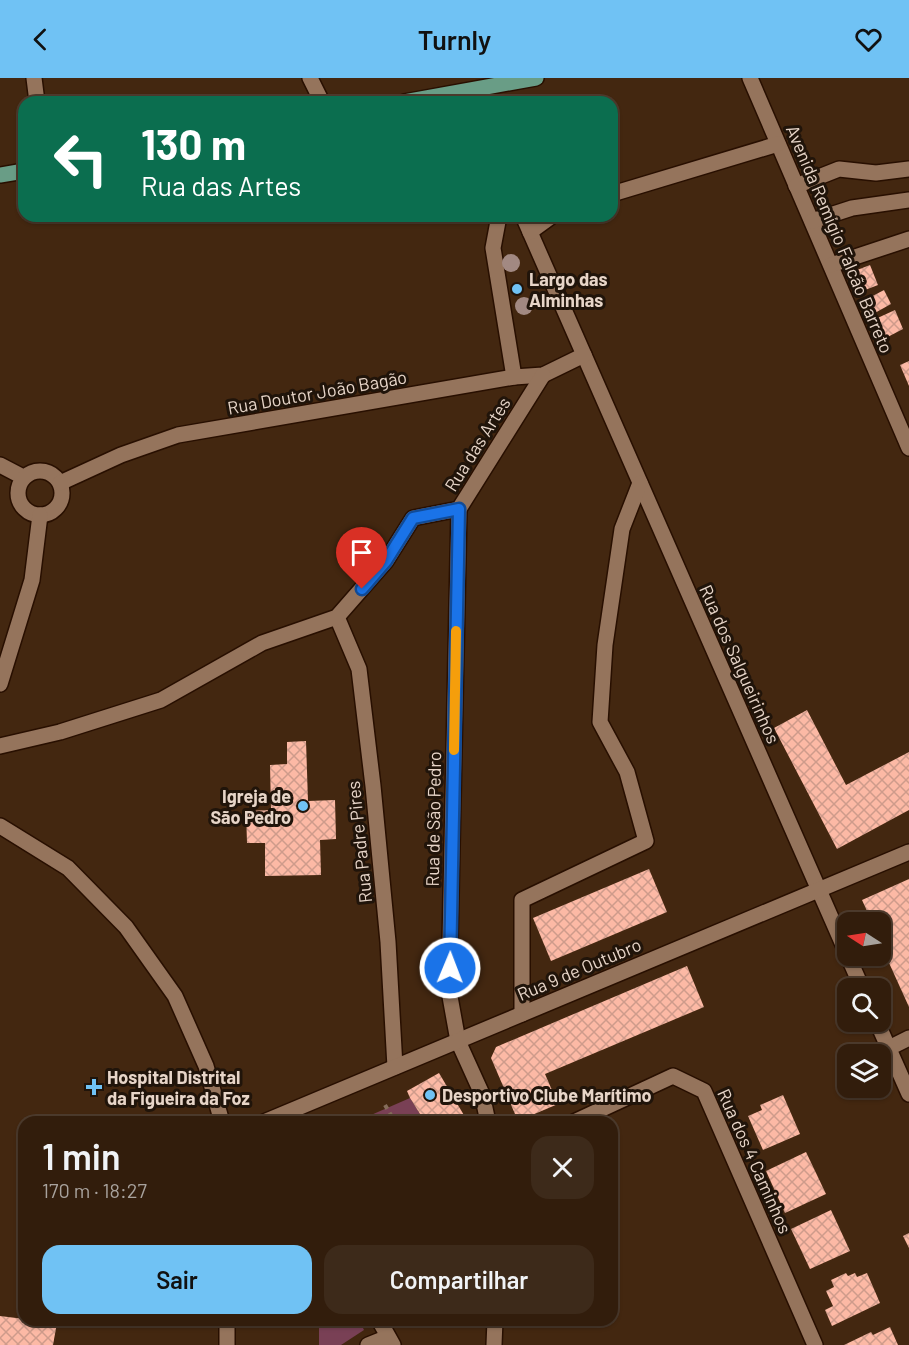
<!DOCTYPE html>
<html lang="pt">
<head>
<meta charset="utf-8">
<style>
  body { margin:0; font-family:Barlow,sans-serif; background:#3d2a1a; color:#f1f3f6; height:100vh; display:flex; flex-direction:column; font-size:22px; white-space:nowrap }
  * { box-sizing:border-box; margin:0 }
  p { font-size:20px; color:#a8a29d }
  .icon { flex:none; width:33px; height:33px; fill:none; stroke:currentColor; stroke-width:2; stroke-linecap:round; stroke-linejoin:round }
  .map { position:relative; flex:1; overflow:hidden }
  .details { position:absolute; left:18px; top:1038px; width:600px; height:210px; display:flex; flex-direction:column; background:#321d0c; border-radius:18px; box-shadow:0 2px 4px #0004,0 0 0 2px #4d3b2d }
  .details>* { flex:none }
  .top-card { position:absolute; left:18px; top:18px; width:600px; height:126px; border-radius:18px; box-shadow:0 2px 4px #0004,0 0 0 2px #4d3b2d; background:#0b6e4f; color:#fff; overflow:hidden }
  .needle { width:39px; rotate:282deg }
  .fabs { position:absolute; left:837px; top:834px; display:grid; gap:12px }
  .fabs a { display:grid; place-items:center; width:54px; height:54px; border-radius:12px; background:#321d0c; box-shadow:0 2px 4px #0004,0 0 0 2px #4d3b2d; font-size:30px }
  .pin { position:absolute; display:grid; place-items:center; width:51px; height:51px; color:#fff; margin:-62px -26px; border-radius:50% 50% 50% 0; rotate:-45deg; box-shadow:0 0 6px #0007 }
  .pin .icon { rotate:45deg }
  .me { position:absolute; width:66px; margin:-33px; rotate:1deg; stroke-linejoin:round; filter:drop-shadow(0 0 4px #0008) }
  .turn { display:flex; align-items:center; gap:21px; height:126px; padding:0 24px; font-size:27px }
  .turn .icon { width:78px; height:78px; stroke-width:2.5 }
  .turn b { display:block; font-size:42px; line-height:51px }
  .round { display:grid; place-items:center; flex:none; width:63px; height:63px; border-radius:18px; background:#3d2a1a }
  .overview { display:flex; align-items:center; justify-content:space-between; height:102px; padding:0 24px }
  h1 { font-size:36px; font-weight:600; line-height:45px }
  .cta { display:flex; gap:12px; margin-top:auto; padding:12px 24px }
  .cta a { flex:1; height:69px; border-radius:18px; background:#70c2f4; color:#111; font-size:24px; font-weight:600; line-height:69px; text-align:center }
  .cta a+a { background:#3d2a1a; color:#f1f3f6 }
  header { display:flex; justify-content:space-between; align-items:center; height:78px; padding:0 24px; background:#70c2f4; color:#111; font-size:27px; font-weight:600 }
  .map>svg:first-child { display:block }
</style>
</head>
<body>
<header><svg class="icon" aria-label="back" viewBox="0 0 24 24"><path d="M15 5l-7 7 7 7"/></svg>Turnly<svg class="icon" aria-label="heart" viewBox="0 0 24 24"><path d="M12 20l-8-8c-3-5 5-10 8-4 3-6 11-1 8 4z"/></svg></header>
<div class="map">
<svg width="909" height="1267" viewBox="0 0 909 1267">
  <defs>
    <pattern id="building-cross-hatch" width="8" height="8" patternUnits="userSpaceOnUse" patternTransform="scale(1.5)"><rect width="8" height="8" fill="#fcb9a5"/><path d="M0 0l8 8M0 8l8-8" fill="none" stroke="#ce9b8b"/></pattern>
  </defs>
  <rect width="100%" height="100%" fill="#432710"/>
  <g fill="#794055">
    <polygon points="410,1020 425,1044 355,1044"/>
    <polygon points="319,1242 359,1242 364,1252 341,1267 319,1267"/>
  </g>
  <g fill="url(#building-cross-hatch)">
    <polygon points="870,187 878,207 860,214 852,194"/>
    <polygon points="884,212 891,226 873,236 865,222"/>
    <polygon points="895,232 903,251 880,263 871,243"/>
    <polygon points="909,283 909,308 900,287"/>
    <polygon points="807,632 846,707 909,674 909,732 837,771 774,650"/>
    <polygon points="306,663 308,723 335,722 336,761 320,762 321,797 265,798 265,765 247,765 246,733 271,732 270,687 287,686 287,664"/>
    <polygon points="649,791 667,834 551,883 533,840"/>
    <polygon points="909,801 909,929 880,865 880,844 872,844 862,822"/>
    <polygon points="687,888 704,929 545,996 558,1026 518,1043 491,980 496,969"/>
    <polygon points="439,995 468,1044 425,1044 410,1020 407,1013"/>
    <polygon points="783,1017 800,1056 763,1072 748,1038 762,1032 760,1027"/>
    <polygon points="110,1039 119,1044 100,1044 102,1042"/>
    <polygon points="806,1074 826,1116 785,1135 766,1093"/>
    <polygon points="831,1132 850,1173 810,1191 791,1151"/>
    <polygon points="909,1155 909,1170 903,1158"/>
    <polygon points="846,1195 848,1198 855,1195 857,1199 867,1195 880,1225 832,1248 825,1232 833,1228 826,1213 834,1209 831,1202"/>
    <polygon points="0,1238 57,1245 53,1267 0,1267"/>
    <polygon points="890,1249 898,1267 844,1267 871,1254 873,1257"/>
  </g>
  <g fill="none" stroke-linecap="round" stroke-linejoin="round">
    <g stroke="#280f00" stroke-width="18">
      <g id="minor">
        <polyline points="34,0 37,24"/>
        <polyline points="310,0 322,24"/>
        <polyline points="750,0 909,370"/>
        <polyline points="796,108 839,91 876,95 909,91"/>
        <polyline points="612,116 778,66"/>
        <polyline points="499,138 493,170 514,299"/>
        <polyline points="523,138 862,910"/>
        <polyline points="812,143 852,130 909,122"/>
        <polyline points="530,154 552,138"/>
        <polyline points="831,187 909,161"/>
        <polyline points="0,387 23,399"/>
        <circle cx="40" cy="415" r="22"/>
        <polyline points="60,405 121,377 178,357 514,299 543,297 584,277"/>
        <polyline points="459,431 449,913 458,963 482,1016 488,1044"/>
        <polyline points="337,539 359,591 373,708 388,864 395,989"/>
        <polyline points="0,606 32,502 40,437"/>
        <polyline points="0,668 60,654 161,622 262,565 337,539 386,483 413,440 459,431 543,297"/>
        <polyline points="0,748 68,790 126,849 175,918 206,988 222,1044"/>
        <polyline points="522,936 522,822 646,763 627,694 600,644 605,567 622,451 640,405"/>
        <polyline points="877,944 909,1016"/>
        <polyline points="889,970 909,960"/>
        <polyline points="264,1044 909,774"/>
        <polyline points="574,1044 673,998 704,1013 815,1267"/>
        <polyline points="227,1242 227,1267"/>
        <polyline points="379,1242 393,1267"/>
        <polyline points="368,1267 388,1259"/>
        <polyline points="494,1267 495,1242"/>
      </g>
    </g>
    <g stroke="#280f00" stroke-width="18">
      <g id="major">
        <polyline points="404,24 536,0"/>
        <polyline points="0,97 24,93"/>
      </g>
    </g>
    <polyline stroke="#856d5a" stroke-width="4" stroke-dasharray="4.5 4.5" stroke-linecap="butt" points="385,1027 395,1044"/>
    <use href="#minor" stroke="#95745c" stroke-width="15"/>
    <use href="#major" stroke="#699d86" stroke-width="15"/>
  </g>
  <g fill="#a28982">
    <circle cx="511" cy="185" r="9"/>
    <circle cx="524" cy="228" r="9"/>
  </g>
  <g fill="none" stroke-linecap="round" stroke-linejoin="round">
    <g stroke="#114b97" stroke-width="15">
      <polyline id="route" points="362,511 386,483 413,440 459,431 450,890"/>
    </g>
    <use href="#route" stroke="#1a73e8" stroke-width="10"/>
    <polyline stroke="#f59e0b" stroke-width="10" points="454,672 456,553"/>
  </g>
  <g fill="#70c2f4" stroke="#20140a" stroke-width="2">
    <circle cx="517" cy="211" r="6"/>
    <circle cx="303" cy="728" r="6"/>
    <path d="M91 1000h6v6h6v6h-6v6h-6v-6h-6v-6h6z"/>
    <circle cx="430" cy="1017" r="6"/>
  </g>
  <g text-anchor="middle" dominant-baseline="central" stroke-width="6" stroke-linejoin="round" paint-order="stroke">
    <g font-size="18" fill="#e7d5c8" stroke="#20140a">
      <text transform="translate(840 161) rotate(67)">Avenida Remígio Falcão Barreto</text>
      <text transform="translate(317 314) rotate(-10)">Rua Doutor João Bagão</text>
      <text transform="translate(477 366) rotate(-58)">Rua das Artes</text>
      <text transform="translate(740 586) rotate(66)">Rua dos Salgueirinhos</text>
      <text transform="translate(433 741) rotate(-89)">Rua de São Pedro</text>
      <text transform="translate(359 764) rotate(-96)">Rua Padre Pires</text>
      <text transform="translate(579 891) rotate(-23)">Rua 9 de Outubro</text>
      <text transform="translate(755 1083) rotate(66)">Rua dos 4 Caminhos</text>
    </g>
    <g font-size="18" font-weight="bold" fill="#e7d5c8" stroke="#20140a" text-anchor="start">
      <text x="529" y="201">Largo das<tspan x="529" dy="21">Alminhas</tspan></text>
      <text x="291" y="718" text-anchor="end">Igreja de<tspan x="291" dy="21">São Pedro</tspan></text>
      <text x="107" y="999">Hospital Distrital<tspan x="107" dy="21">da Figueira da Foz</tspan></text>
      <text x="442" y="1017">Desportivo Clube Marítimo</text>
    </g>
  </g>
</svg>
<div class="fabs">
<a><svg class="needle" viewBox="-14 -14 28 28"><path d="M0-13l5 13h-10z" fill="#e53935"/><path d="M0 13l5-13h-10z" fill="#a8a29d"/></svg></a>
<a><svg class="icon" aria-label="search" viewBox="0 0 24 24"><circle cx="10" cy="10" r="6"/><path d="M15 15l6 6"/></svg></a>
<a><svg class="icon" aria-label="layers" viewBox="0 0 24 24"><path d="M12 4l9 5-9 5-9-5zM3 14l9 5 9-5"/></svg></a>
</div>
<div class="pin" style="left:362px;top:511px;background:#d93025"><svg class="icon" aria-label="arrive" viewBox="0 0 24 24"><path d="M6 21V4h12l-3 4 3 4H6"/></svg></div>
<svg class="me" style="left:450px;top:890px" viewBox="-20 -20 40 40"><circle r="17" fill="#1a73e8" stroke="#fff" stroke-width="3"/><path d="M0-11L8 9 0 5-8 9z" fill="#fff"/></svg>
<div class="top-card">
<div class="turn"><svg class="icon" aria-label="left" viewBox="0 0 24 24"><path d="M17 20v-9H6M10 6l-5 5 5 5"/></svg><div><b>130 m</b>Rua das Artes</div></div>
</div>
<section class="details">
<div class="overview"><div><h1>1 min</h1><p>170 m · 18:27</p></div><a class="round"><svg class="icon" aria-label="close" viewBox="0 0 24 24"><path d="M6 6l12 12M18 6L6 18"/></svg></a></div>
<div class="cta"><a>Sair</a><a>Compartilhar</a></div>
</section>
</div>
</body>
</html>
